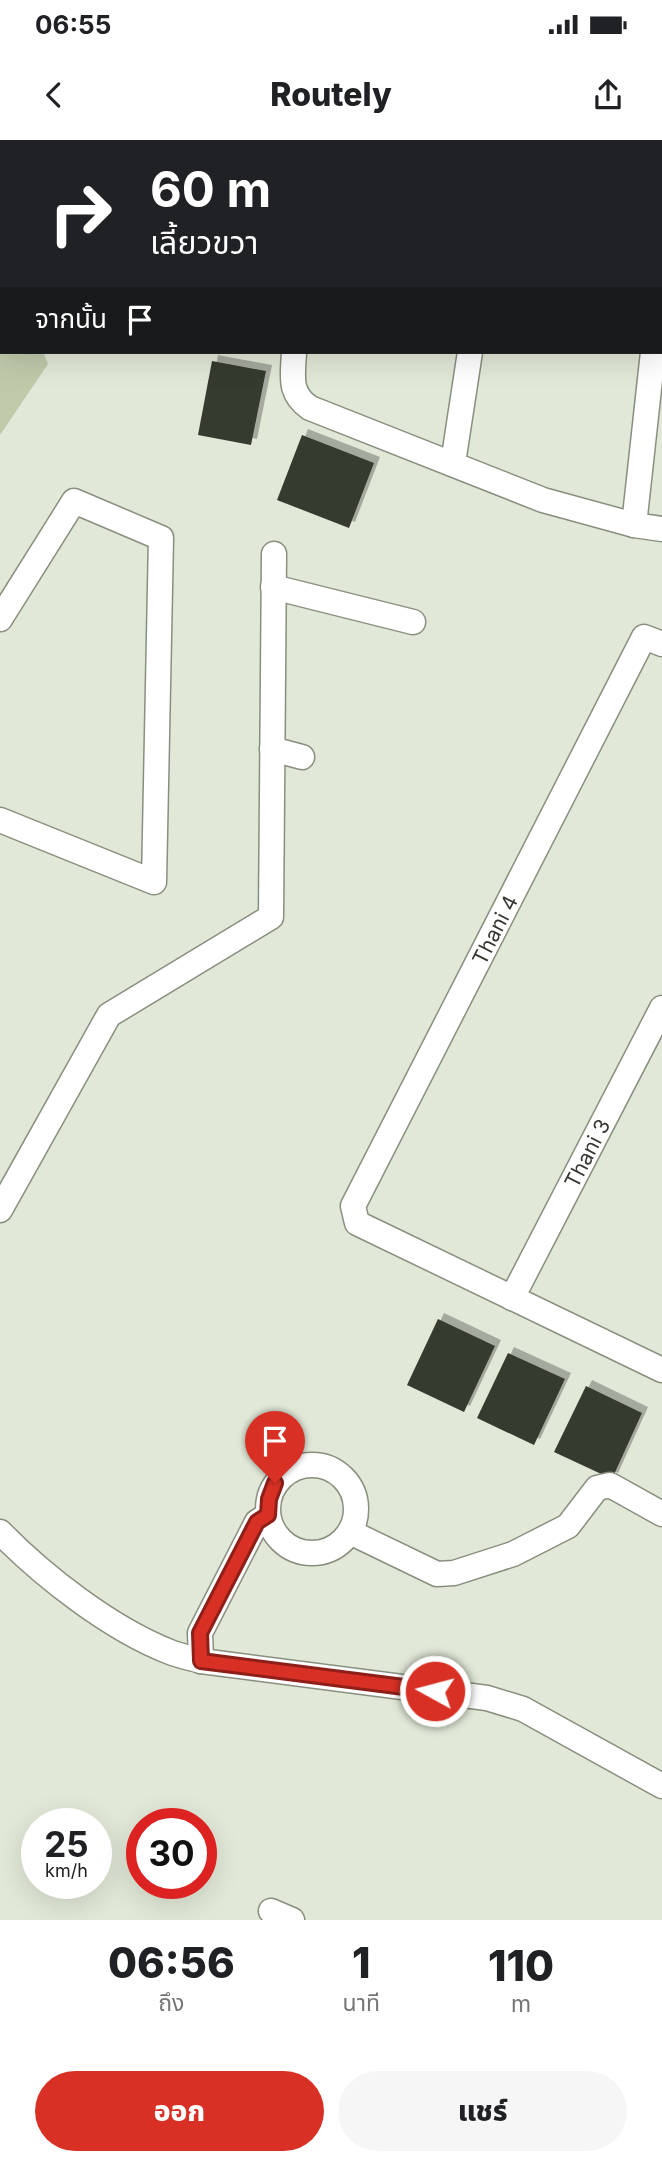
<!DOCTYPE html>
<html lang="th">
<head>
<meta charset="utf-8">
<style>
  body { margin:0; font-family:Inter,"Noto Sans Thai",sans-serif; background:#f6f6f6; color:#202124; height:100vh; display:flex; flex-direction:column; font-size:26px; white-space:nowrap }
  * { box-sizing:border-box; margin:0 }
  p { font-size:23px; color:#757577 }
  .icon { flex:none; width:38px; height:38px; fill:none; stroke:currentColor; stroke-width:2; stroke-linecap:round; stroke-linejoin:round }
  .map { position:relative; height:1780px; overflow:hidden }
  .panel { display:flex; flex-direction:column; background:#fff; flex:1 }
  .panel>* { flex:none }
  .hud { position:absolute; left:0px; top:0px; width:663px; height:214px; box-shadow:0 7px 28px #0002; background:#202124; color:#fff; overflow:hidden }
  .speed { position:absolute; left:21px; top:1668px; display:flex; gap:14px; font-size:35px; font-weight:700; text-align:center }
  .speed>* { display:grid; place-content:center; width:91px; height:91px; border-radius:50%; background:#fff; box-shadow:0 7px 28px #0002; line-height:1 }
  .speed small { font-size:18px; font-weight:400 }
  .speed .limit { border:10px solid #d22; background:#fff; color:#111 }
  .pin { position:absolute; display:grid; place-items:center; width:60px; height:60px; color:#fff; margin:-72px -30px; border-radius:50% 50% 50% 0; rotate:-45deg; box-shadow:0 0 7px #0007 }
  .pin .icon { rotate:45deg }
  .me { position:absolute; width:77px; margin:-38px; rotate:277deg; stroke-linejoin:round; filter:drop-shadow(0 0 5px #0008) }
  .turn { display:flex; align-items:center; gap:24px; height:147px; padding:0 35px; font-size:32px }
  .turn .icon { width:91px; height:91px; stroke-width:2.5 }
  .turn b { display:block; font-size:49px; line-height:60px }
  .then { display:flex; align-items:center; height:66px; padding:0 35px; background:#0003; gap:14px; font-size:26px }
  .eta { display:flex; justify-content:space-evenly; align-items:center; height:119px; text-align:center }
  .eta b { font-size:42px; font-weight:800; line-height:49px }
  .action { display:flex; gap:14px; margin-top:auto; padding:14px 35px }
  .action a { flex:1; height:80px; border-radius:42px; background:#d93025; color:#fff; font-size:28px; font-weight:800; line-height:80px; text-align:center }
  .action a+a { background:#f6f6f6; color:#202124 }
  .status { display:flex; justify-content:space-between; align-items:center; height:49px; padding:0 35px; background:#fff; direction:ltr }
  .status svg { height:19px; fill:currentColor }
  header { display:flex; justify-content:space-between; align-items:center; height:91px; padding:0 35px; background:#fff; font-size:32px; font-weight:800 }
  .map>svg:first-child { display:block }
</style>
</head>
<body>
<div class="status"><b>06:55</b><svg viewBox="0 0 49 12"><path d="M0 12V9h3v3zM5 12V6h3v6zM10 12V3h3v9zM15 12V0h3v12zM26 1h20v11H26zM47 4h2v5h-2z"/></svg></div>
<header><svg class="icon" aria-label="back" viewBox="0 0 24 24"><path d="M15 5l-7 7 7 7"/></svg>Routely<svg class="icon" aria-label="share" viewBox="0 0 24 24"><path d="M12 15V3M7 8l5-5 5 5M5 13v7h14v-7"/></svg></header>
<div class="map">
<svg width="662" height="1780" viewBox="0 0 662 1780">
  <defs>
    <filter id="shadow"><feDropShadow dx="6" dy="-6" stdDeviation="0" flood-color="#0004"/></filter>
  </defs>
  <rect width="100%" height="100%" fill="#e1e8d7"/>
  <polygon fill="#bfcaab" points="0,103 2,107 2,212 43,212 48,224 0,295"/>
  <g fill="#363a2d" filter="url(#shadow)">
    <polygon points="212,221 266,231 251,305 198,295"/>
    <polygon points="302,295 374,323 349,388 277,360"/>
    <polygon points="438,1179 495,1206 464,1272 407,1245"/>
    <polygon points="508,1213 565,1239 534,1305 477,1278"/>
    <polygon points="586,1246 642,1273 612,1339 554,1312"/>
  </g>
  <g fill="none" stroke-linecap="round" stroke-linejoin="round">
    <g stroke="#898f7f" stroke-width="27">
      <g id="minor">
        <polyline points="222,0 257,2"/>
        <polyline points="140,2 140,0"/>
        <polyline points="311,2 312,0"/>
        <polyline points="493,2 493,0"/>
        <polyline points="662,124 662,118"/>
        <path d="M294,212C293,236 288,253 310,268L543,360L634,385L662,389"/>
        <polyline points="453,323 470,212"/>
        <polyline points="634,385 653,212"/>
        <polyline points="273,447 413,482"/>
        <polyline points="0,479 74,361 161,398 154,742 0,680"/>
        <polyline points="662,504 644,497 353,1066 357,1083 662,1230"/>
        <polyline points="272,609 302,617"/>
        <polyline points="0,1070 109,875 271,777 274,414"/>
        <path id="s1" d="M512,1158L662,868"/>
        <circle cx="312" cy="1369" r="44"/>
        <path d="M0,1392C44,1437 111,1489 170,1512C180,1516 191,1518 201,1521L487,1558L523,1569L662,1646"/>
        <polyline points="350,1392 437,1434 454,1433 513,1414 568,1386 597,1348 610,1345 662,1374"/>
        <polyline points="201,1521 200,1493 257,1382 268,1375"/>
        <polyline points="271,1771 292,1780"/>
      </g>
    </g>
    <use href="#minor" stroke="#fff" stroke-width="24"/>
  </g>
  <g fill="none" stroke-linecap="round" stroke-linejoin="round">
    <g stroke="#8d1f18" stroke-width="18">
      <polyline id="route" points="275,1343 269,1359 268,1375 257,1382 200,1493 201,1521 435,1551"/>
    </g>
    <use href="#route" stroke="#d93025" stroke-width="12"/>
  </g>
  <g text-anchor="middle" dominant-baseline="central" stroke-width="7" stroke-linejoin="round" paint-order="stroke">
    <g font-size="21" fill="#353831" stroke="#fff">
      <text transform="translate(495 790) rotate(-63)">Thani 4</text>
      <text stroke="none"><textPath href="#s1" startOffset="163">Thani 3</textPath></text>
    </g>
  </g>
</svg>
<div class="speed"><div>25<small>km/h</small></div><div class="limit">30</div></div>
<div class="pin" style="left:275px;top:1343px;background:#d93025"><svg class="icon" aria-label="arrive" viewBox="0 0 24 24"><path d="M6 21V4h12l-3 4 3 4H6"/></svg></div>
<svg class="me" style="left:435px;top:1551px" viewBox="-20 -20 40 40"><circle r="17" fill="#d93025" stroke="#fff" stroke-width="3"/><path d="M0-11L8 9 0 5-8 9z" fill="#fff"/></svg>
<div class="hud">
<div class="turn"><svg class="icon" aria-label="right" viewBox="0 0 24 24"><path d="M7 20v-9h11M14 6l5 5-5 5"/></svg><div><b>60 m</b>เลี้ยวขวา</div></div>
<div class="then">จากนั้น<svg class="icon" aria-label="arrive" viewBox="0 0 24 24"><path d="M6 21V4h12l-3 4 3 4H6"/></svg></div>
</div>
</div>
<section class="panel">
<div class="eta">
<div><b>06:56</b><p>ถึง</p></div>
<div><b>1</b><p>นาที</p></div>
<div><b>110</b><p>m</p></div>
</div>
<div class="action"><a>ออก</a><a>แชร์</a></div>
</section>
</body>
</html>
